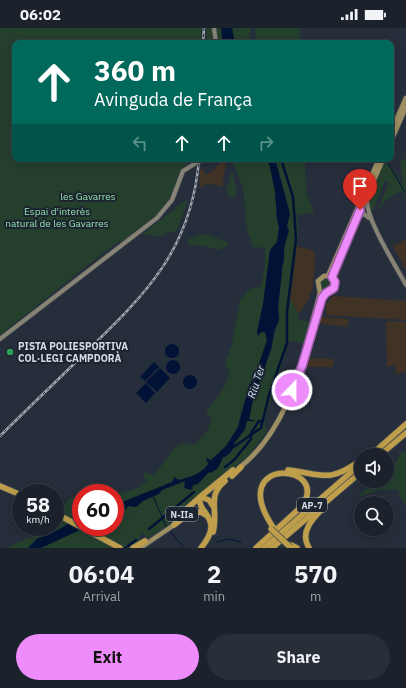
<!DOCTYPE html>
<html lang="en">
<head>
<meta charset="utf-8">
<style>
  body { margin:0; font-family:"IBM Plex Sans",sans-serif; background:#292f38; color:#f1f3f6; height:100vh; display:flex; flex-direction:column; font-size:15px; white-space:nowrap }
  * { box-sizing:border-box; margin:0 }
  p { font-size:13px; color:#a0a4a9 }
  .icon { flex:none; width:22px; height:22px; fill:none; stroke:currentColor; stroke-width:2; stroke-linecap:round; stroke-linejoin:round }
  .map { position:relative; height:520px; overflow:hidden }
  .panel { display:flex; flex-direction:column; background:#1c222c; flex:1 }
  .panel>* { flex:none }
  .banner { position:absolute; left:12px; top:12px; width:382px; height:122px; border-radius:8px; box-shadow:0 2px 10px #0003,0 0 0 1px #3a3f48; background:#00695c; color:#fff; overflow:hidden }
  .tools { position:absolute; left:354px; top:420px; display:grid; gap:8px }
  .tools a { display:grid; place-items:center; width:40px; height:40px; border-radius:50%; background:#1c222c; box-shadow:0 2px 10px #0003,0 0 0 1px #3a3f48; font-size:20px }
  .speed { position:absolute; left:12px; top:456px; display:flex; gap:8px; font-size:20px; font-weight:700; text-align:center }
  .speed>* { display:grid; place-content:center; width:52px; height:52px; border-radius:50%; background:#1c222c; box-shadow:0 2px 10px #0003,0 0 0 1px #3a3f48; line-height:1 }
  .speed small { font-size:10px; font-weight:400 }
  .speed .limit { border:6px solid #d22; background:#fff; color:#111 }
  .pin { position:absolute; display:grid; place-items:center; width:34px; height:34px; color:#fff; margin:-41px -17px; border-radius:50% 50% 50% 0; rotate:-45deg; box-shadow:0 0 4px #0007 }
  .pin .icon { rotate:45deg }
  .me { position:absolute; width:44px; margin:-22px; rotate:22deg; stroke-linejoin:round; filter:drop-shadow(0 0 3px #0008) }
  .turn { display:flex; align-items:center; gap:14px; height:84px; padding:0 16px; font-size:18px }
  .turn .icon { width:52px; height:52px; stroke-width:2.5 }
  .turn b { display:block; font-size:28px; line-height:34px }
  .lanes { display:flex; align-items:center; height:38px; padding:0 16px; background:#0003; justify-content:center; gap:20px; direction:ltr }
  .lanes .off { opacity:.35 }
  .eta { display:flex; justify-content:space-evenly; align-items:center; height:68px; text-align:center }
  .eta b { font-size:24px; font-weight:700; line-height:28px }
  .button { display:flex; gap:8px; margin-top:auto; padding:8px 16px }
  .button a { flex:1; height:46px; border-radius:24px; background:#ed8cfa; color:#111; font-size:16px; font-weight:700; line-height:46px; text-align:center }
  .button a+a { background:#292f38; color:#f1f3f6 }
  .status { display:flex; justify-content:space-between; align-items:center; height:28px; padding:0 20px; background:#1c222c; direction:ltr }
  .status svg { height:11px; fill:currentColor }
  .map>svg:first-child { display:block }
</style>
</head>
<body>
<div class="status"><b>06:02</b><svg viewBox="0 0 49 12"><path d="M0 12V9h3v3zM5 12V6h3v6zM10 12V3h3v9zM15 12V0h3v12zM26 1h20v11H26zM47 4h2v5h-2z"/></svg></div>
<div class="map">
<svg width="406" height="520" viewBox="0 0 406 520">
  <rect width="100%" height="100%" fill="#262e3b"/>
  <g fill="#403225">
    <polygon points="222,131 227,131 222,159 207,155 199,161 200,141 204,141 206,147 216,140"/>
    <polygon points="406,211 406,243 393,218"/>
    <polygon points="297,218 315,223 314,231 316,231 312,262 307,275 298,286 290,270"/>
    <polygon points="333,268 406,273 406,292 326,287 326,276"/>
    <polygon points="321,289 349,291 348,299 318,295"/>
    <polygon points="386,293 406,294 406,343 396,347 395,338 387,338"/>
    <polygon points="307,330 333,331 333,339 304,339"/>
  </g>
  <g fill="#24402d">
    <polygon points="0,0 202,0 201,15 15,15 15,131 197,132 187,136 179,144 174,164 161,183 121,215 120,213 103,225 0,307"/>
    <polygon points="207,0 221,0 223,15 206,15"/>
    <polygon points="232,0 251,0 248,15 235,15"/>
    <polygon points="255,0 300,0 301,15 253,15 256,9"/>
    <path d="M231,131H267L270,139L275,164L277,192L279,199L277,214L270,222L263,276L257,303L258,308L263,303L267,309L258,343L250,355L240,387L238,399L226,418L211,432L206,431L208,436C202,445 188,450 178,452L175,449L172,454L115,477V466C125,465 141,461 147,452L144,450V444L152,447L156,445L175,419L181,416L194,417L207,403L212,391L206,385L224,360L230,345L225,337L232,316L240,272L250,261L259,259L262,256L265,235V219L254,220L247,201L243,159Z"/>
    <path d="M275,131L305,132L306,165L314,184L297,187L298,210L290,270L298,286V292L309,294L304,315L289,313L265,390V399L268,400L262,411L247,429L199,466L173,494L148,510L142,505L138,515L129,520H41L83,499H115V485L126,481L128,478L136,479L143,473L155,468L162,462L185,453L184,457H197L209,444L220,437L223,429L231,424L235,414L246,400L247,393L250,391L252,394L255,393L249,391L255,362L264,347L266,335L272,318L277,294L279,292L278,279L282,244C280,235 281,218 287,210L286,169Z"/>
    <path d="M386,131L403,157L400,132L406,131V169L401,163C392,168 383,172 380,182L378,181L389,155L385,153L373,182L370,183V169Z"/>
    <polygon points="233,145 237,167 235,167 235,170 227,168 229,163 226,163 231,146"/>
    <polygon points="186,172 188,172 176,205 170,203 163,208 145,207 144,205"/>
    <polygon points="204,206 228,214 227,218 222,219 220,222 196,216 195,218 188,217 189,214 186,212"/>
    <circle cx="326" cy="256" r="6"/>
    <polygon points="406,423 406,476 402,473 398,461 380,462 357,469 375,453 387,453 387,442 396,435 401,425"/>
    <polygon points="81,468 81,491 78,494 68,496 58,502 37,511 28,520 5,520 33,508 42,499 55,499 55,479 62,480 70,470"/>
  </g>
  <g fill="#001336">
    <polygon points="221,0 232,0 235,15 223,15"/>
    <path d="M267,131H275L288,178L290,186L287,198L289,203C285,216 284,218 284,231C284,236 281,238 282,244L278,279L279,292L274,304L271,322L266,335L264,347L255,362L249,391L255,393H247L244,403L235,414L231,424L225,429H223L218,440L211,445L209,444L198,456L193,457L192,462L184,460L185,453L162,462L159,466L143,473L136,479L128,478L126,481L115,485V477L172,454L175,449L178,452C188,450 202,446 208,436L206,430L211,432L226,418L238,399L249,358L258,343L260,332L267,313L265,304H261L258,308L257,304L263,276L270,222L277,214L279,199L277,192L275,164L270,139Z"/>
    <circle cx="172" cy="323" r="7"/>
    <circle cx="173" cy="339" r="7"/>
    <polygon points="154,334 159,339 145,353 140,349"/>
    <polygon points="160,340 170,350 157,364 146,354"/>
    <circle cx="190" cy="354" r="7"/>
    <polygon points="146,355 155,365 146,375 136,365"/>
    <polygon points="81,491 80,502 41,520 28,520 37,511 58,502 68,496 78,494"/>
  </g>
  <g fill="none" stroke-linecap="round" stroke-linejoin="round">
    <g stroke="#001336" stroke-width="1">
      <polyline points="386,132 406,166"/>
      <polyline points="319,133 329,131"/>
      <polyline points="153,468 166,498"/>
      <polyline points="170,503 183,519"/>
      <polyline points="217,514 229,511 241,514"/>
    </g>
    <g stroke="#001336" stroke-width="2.5">
      <polyline points="232,420 261,400 269,367 287,315 287,284 296,211 293,169 281,131"/>
      <polyline points="225,439 234,432 251,411 250,407 259,393 262,394"/>
      <polyline points="149,501 194,464"/>
      <polyline points="128,518 136,512"/>
      <polyline points="125,520 126,520"/>
    </g>
    <g stroke="#424953" stroke-width="5.5">
      <g id="secondary">
        <polyline points="214,0 216,15"/>
        <path d="M367,171C365,190 396,238 406,257"/>
        <polyline points="357,190 364,186 369,190"/>
        <polyline points="0,311 157,190 172,172 183,143 196,135"/>
      </g>
    </g>
    <g stroke="#424953" stroke-width="6">
      <g id="primary">
        <polyline points="391,104 406,70"/>
        <polyline points="391,113 406,79"/>
        <polyline points="328,248 379,131"/>
        <polyline points="332,249 383,131"/>
        <path d="M239,440C289,402 304,327 323,270L326,265L334,260V252L328,248H324L318,253L320,265L299,343"/>
        <polyline points="175,494 186,482"/>
        <polyline points="140,520 177,495"/>
      </g>
    </g>
    <g stroke="#424953" stroke-width="7">
      <g id="highway">
        <polyline points="371,427 406,396"/>
        <polyline points="380,427 406,405"/>
        <path d="M288,442C323,446 328,456 361,432"/>
        <polyline points="232,448 241,439"/>
        <polyline points="0,458 21,467"/>
        <polyline points="183,484 200,469 209,472 213,478"/>
        <polyline points="55,485 81,499"/>
        <path d="M174,497C184,490 194,478 206,487"/>
        <polyline points="81,499 120,520"/>
        <path d="M213,504C219,483 206,468 225,453"/>
        <polyline points="291,517 297,520"/>
        <polyline points="133,520 145,513"/>
        <path d="M201,520C226,489 196,486 200,469L233,442"/>
        <path d="M256,520L300,480C336,435 224,426 273,499"/>
        <polyline points="264,520 356,440"/>
        <polyline points="272,520 361,444"/>
        <path d="M309,520C299,504 313,490 324,479"/>
      </g>
    </g>
    <use href="#secondary" stroke="#878375" stroke-width="4"/>
    <use href="#primary" stroke="#9e8f63" stroke-width="4.5"/>
    <use href="#highway" stroke="#be9e4b" stroke-width="5.5"/>
    <g stroke="#a1a8b1" stroke-width="2.5">
      <g id="rail">
        <polyline points="203,15 204,0"/>
        <path d="M0,408C28,380 57,353 85,325C146,266 192,221 199,131"/>
      </g>
    </g>
    <use href="#rail" stroke="#1c2430" stroke-width="1" stroke-dasharray="3" stroke-linecap="butt"/>
    <g stroke="#424953" stroke-width="5.5" stroke-linecap="butt">
      <polyline id="secondary-bridge" points="196,135 203,132"/>
    </g>
    <g stroke="#424953" stroke-width="7" stroke-linecap="butt">
      <polyline id="highway-bridge" points="271,501 290,519"/>
    </g>
    <use href="#secondary-bridge" stroke="#878375" stroke-width="4"/>
    <use href="#highway-bridge" stroke="#be9e4b" stroke-width="5.5"/>
  </g>
  <g fill="none" stroke-linecap="round" stroke-linejoin="round">
    <g stroke="#9a5ba2" stroke-width="10">
      <polyline id="route" points="292,362 302,338 322,270 326,265 334,260 335,254 332,249 334,244 360,182"/>
    </g>
    <use href="#route" stroke="#ed8cfa" stroke-width="7"/>
  </g>
  <circle fill="#2e9e5b" stroke="#1c2430" stroke-width="1.5" cx="10" cy="324" r="4"/>
  <g text-anchor="middle" dominant-baseline="central" stroke-width="4" stroke-linejoin="round" paint-order="stroke">
    <g fill="#1c2430" stroke="#9ea4ad" stroke-width="1">
      <rect x="297" y="470" width="30" height="14" rx="3"/>
      <rect x="166" y="479" width="32" height="14" rx="3"/>
    </g>
    <g font-size="9" font-weight="bold" fill="#d5dbe3">
      <text x="312" y="477">AP-7</text>
      <text x="182" y="486">N-IIa</text>
    </g>
    <g font-size="10" fill="#93e0ac" stroke="#1c2430">
      <text x="88" y="168">les Gavarres</text>
      <text x="57" y="183">Espai d'interès<tspan x="57" dy="12">natural de les Gavarres</tspan></text>
    </g>
    <g font-size="10" font-weight="bold" fill="#d5dbe3" stroke="#1c2430" text-anchor="start">
      <text x="18" y="318">PISTA POLIESPORTIVA<tspan x="18" dy="12">COL·LEGI CAMPDORÀ</tspan></text>
    </g>
    <g font-size="11" font-style="italic" fill="#cbdffa" stroke="#1c2430">
      <text transform="translate(256 354) rotate(-72)">Riu Ter</text>
    </g>
  </g>
</svg>
<div class="tools">
<a><svg class="icon" aria-label="sound" viewBox="0 0 24 24"><path d="M4 9h4l5-4v14l-5-4H4zM17 9q2 3 0 6"/></svg></a>
<a><svg class="icon" aria-label="search" viewBox="0 0 24 24"><circle cx="10" cy="10" r="6"/><path d="M15 15l6 6"/></svg></a>
</div>
<div class="speed"><div>58<small>km/h</small></div><div class="limit">60</div></div>
<div class="pin" style="left:360px;top:182px;background:#d93025"><svg class="icon" aria-label="arrive" viewBox="0 0 24 24"><path d="M6 21V4h12l-3 4 3 4H6"/></svg></div>
<svg class="me" style="left:292px;top:362px" viewBox="-20 -20 40 40"><circle r="17" fill="#ed8cfa" stroke="#fff" stroke-width="3"/><path d="M0-11L8 9 0 5-8 9z" fill="#fff"/></svg>
<div class="banner">
<div class="turn"><svg class="icon" aria-label="ahead" viewBox="0 0 24 24"><path d="M12 20V5M6 11l6-6 6 6"/></svg><div><b>360 m</b>Avinguda de França</div></div>
<div class="lanes"><svg class="icon off" aria-label="left" viewBox="0 0 24 24"><path d="M17 20v-9H6M10 6l-5 5 5 5"/></svg><svg class="icon" aria-label="ahead" viewBox="0 0 24 24"><path d="M12 20V5M6 11l6-6 6 6"/></svg><svg class="icon" aria-label="ahead" viewBox="0 0 24 24"><path d="M12 20V5M6 11l6-6 6 6"/></svg><svg class="icon off" aria-label="right" viewBox="0 0 24 24"><path d="M7 20v-9h11M14 6l5 5-5 5"/></svg></div>
</div>
</div>
<section class="panel">
<div class="eta">
<div><b>06:04</b><p>Arrival</p></div>
<div><b>2</b><p>min</p></div>
<div><b>570</b><p>m</p></div>
</div>
<div class="button"><a>Exit</a><a>Share</a></div>
</section>
</body>
</html>
